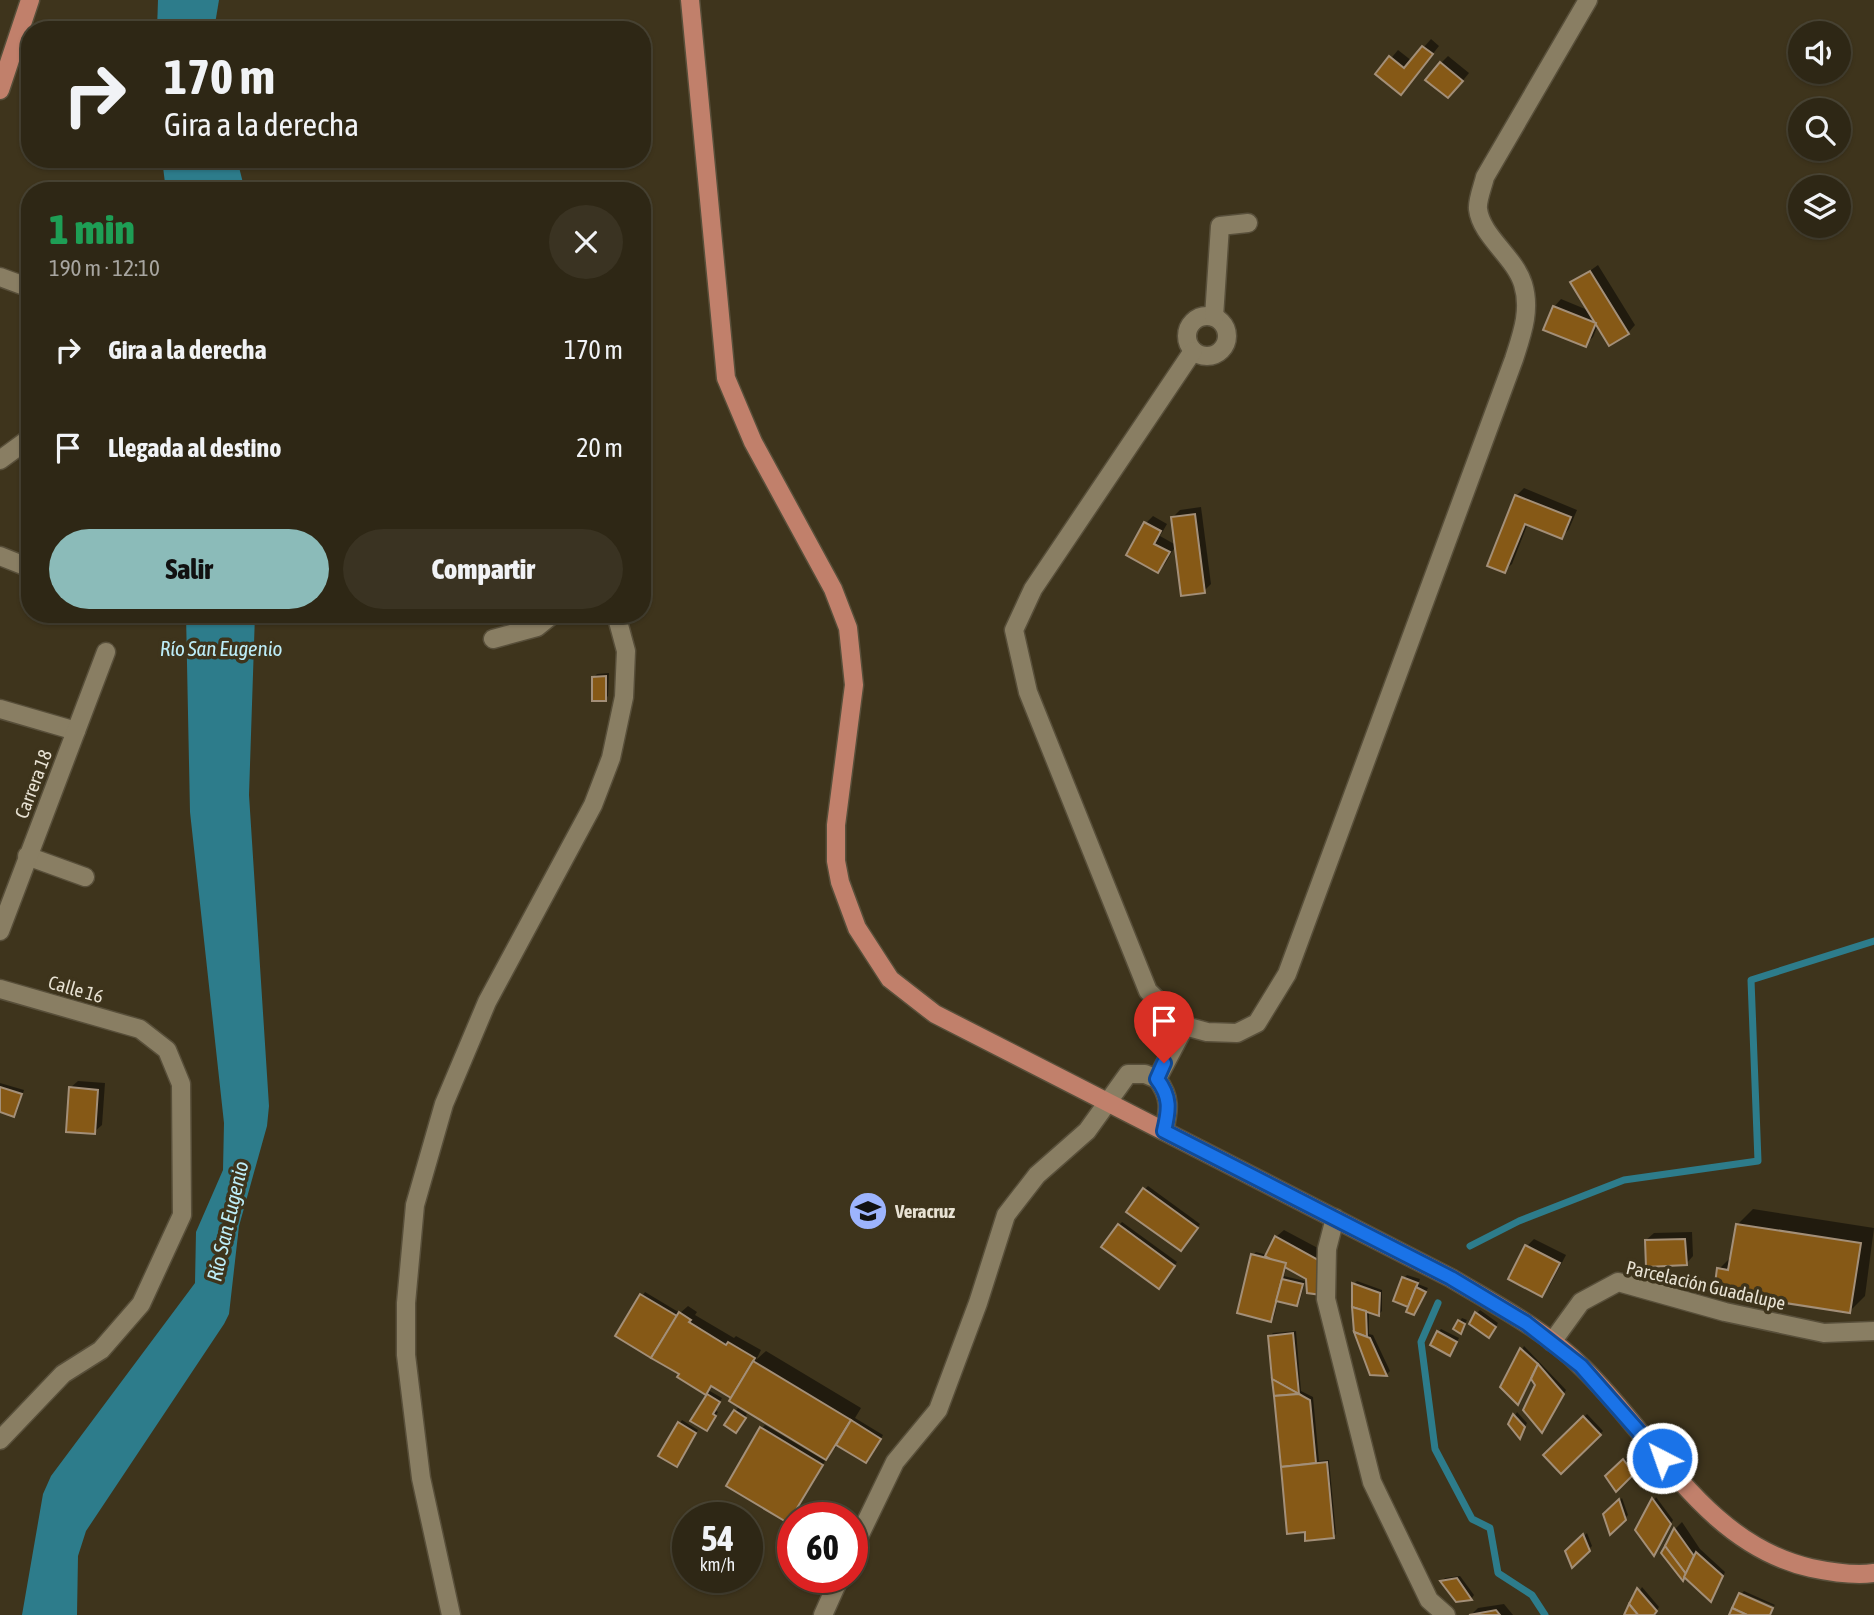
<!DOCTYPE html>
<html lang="es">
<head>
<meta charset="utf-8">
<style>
  body { margin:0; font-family:"Asap Condensed",sans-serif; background:#3a3322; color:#f1f3f6; height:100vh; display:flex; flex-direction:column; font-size:26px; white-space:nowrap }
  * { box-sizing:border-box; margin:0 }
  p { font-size:23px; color:#a7a5a0 }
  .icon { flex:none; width:38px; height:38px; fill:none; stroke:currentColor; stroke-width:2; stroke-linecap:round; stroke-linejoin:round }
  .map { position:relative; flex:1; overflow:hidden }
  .panel { position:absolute; left:21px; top:182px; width:630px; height:441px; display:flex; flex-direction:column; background:#2e2715; border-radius:28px; box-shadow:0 2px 5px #0004,0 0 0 2px #494434 }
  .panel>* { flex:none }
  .guide { position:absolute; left:21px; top:21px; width:630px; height:147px; border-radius:28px; box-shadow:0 2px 5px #0004,0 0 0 2px #494434; background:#2e2715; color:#f1f3f6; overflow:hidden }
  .tools { position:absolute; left:1788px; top:21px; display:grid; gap:14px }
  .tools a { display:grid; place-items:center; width:63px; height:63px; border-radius:50%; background:#2e2715; box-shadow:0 2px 5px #0004,0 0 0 2px #494434; font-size:35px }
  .speed { position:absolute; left:672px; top:1502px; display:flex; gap:14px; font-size:35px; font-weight:700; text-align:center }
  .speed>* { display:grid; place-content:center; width:91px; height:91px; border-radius:50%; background:#2e2715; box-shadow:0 2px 5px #0004,0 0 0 2px #494434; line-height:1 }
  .speed small { font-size:18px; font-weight:400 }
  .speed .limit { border:10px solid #d22; background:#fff; color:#111 }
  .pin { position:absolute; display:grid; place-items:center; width:60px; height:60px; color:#fff; margin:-72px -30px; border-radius:50% 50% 50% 0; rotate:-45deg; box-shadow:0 0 7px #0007 }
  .pin .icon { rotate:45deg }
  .me { position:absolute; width:77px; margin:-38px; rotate:319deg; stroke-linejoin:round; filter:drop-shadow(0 0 5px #0008) }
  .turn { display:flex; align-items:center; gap:24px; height:147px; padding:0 28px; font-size:32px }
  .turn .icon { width:91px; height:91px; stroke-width:2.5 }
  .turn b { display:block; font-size:49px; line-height:60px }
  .round { display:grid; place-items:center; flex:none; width:74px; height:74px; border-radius:37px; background:#3a3322 }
  .overview { display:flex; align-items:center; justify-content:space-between; height:119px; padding:0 28px }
  h1 { font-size:42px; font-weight:800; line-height:52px; color:#1e9e55 }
  .cta { display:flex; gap:14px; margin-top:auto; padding:14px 28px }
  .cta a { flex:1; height:80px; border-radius:42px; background:#8bbbb9; color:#111; font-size:28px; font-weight:800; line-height:80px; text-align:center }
  .cta a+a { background:#3a3322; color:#f1f3f6 }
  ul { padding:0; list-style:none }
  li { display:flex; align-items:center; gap:21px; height:98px; padding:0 28px }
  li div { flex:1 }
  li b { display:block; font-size:26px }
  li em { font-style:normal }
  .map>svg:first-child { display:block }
</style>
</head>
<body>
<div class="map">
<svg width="1874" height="1615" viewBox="0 0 1874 1615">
  <rect width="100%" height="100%" fill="#3e341c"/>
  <g fill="#2d7c8b">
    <polygon points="158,0 219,0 214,30 157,30"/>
    <polygon points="162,159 237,159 245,191 166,191"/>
    <polygon points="186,614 255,614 249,795 269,1106 267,1126 239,1226 229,1314 224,1324 86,1531 78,1556 77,1615 22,1615 43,1494 51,1476 195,1283 196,1232 223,1170 224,1123 190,812"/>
  </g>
  <g fill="#0007">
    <polygon points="1431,39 1439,46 1408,85 1378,74 1398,50 1412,61"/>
    <polygon points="1448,56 1469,73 1456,89 1441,63"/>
    <polygon points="1598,265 1635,325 1628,333 1598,325 1593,337 1586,344 1554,307 1561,299 1590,311 1573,283"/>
    <polygon points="1524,488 1577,510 1569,529 1562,537 1528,523 1512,564 1504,571 1489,565 1517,495"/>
    <polygon points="1201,507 1211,584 1204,591 1173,517 1180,510"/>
    <polygon points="1153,516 1167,524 1160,536 1176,545 1165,564 1158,571 1146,523"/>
    <polygon points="609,673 608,696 605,699 594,677 597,674"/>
    <polygon points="78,1081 105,1083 102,1125 94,1132 70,1088"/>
    <polygon points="0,1083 24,1090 17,1112 14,1115 0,1111"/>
    <polygon points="1148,1186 1200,1224 1184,1246 1145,1189"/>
    <polygon points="1753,1209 1874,1228 1865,1296 1849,1312 1719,1269 1732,1256 1737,1225"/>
    <polygon points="1122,1222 1177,1262 1162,1283 1119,1225"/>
    <polygon points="1284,1230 1329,1254 1307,1274 1287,1266 1284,1276 1305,1281 1300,1301 1296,1304 1278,1300 1274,1317 1271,1320 1253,1255 1256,1252 1267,1255 1276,1237"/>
    <polygon points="1692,1232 1693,1256 1686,1264 1646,1240 1654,1233"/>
    <polygon points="1534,1239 1566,1255 1549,1287 1542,1295 1527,1246"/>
    <polygon points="1407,1275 1420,1279 1418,1284 1428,1288 1414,1313 1404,1278"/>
    <polygon points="1357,1281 1382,1290 1382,1311 1379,1314 1369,1310 1369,1334 1373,1335 1390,1371 1387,1374 1372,1373 1354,1284"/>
    <polygon points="645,1292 680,1313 688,1306 697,1312 695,1315 734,1338 736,1336 761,1350 756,1360 766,1351 861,1408 855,1418 883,1435 869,1458 839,1444 826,1458 737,1391 713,1385 708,1390 722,1398 715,1410 718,1412 709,1426 692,1420 708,1394 679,1377 681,1374 617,1335"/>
    <polygon points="1480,1310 1498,1323 1492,1333 1477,1313"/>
    <polygon points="1462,1318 1467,1320 1460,1332 1455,1328"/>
    <polygon points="1441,1329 1459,1338 1450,1354 1438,1332"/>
    <polygon points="1296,1331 1301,1391 1313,1397 1319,1461 1329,1460 1336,1534 1333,1537 1306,1530 1288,1532 1270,1336 1273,1333"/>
    <polygon points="1524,1346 1566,1390 1542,1430 1537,1384 1532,1378 1518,1402 1502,1386"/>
    <polygon points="738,1408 747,1414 739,1427 735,1411"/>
    <polygon points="1517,1412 1527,1423 1520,1436 1510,1424"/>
    <polygon points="1587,1414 1603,1431 1561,1472 1545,1455"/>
    <polygon points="682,1420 698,1430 679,1462 679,1424"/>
    <polygon points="765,1425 825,1461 791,1517 762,1428"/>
    <polygon points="1627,1457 1636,1470 1617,1489 1608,1477"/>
    <polygon points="1656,1497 1673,1520 1654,1554 1637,1530"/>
    <polygon points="1622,1498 1628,1515 1611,1532 1605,1515"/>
    <polygon points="1682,1522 1700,1549 1725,1572 1711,1600 1663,1553 1675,1529"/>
    <polygon points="1587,1533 1592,1546 1573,1565 1567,1552"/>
    <polygon points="1460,1576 1474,1595 1472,1598 1457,1600 1442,1581 1445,1578"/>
    <polygon points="1642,1587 1659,1607 1654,1615 1626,1615"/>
    <polygon points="1744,1591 1775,1605 1774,1606 1742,1593"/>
    <polygon points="1504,1604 1513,1615 1471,1615 1478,1608"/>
  </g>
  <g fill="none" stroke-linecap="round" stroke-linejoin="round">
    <g stroke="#2d7c8b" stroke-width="7">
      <polyline points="1470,1246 1519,1221 1624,1180 1758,1161 1751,980 1874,941"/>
      <polyline points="1438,1303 1421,1342 1435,1449 1472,1519 1490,1528 1498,1573 1532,1595 1545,1615"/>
    </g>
  </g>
  <g fill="#865916" stroke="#a38f78" stroke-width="2">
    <polygon points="1422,46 1433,54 1401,95 1375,74 1389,56 1404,68"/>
    <polygon points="1440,62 1463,81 1448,98 1425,80"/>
    <polygon points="1590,271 1629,334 1609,346 1570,282"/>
    <polygon points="1553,306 1596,323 1586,347 1543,330"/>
    <polygon points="1515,495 1571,517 1562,539 1525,524 1505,573 1487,566"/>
    <polygon points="1195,514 1205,593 1181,596 1171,517"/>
    <polygon points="1144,522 1161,531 1154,544 1170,552 1158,573 1126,555"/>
    <polygon points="606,676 606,701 592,701 592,677"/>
    <polygon points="0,1087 22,1094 14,1117 0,1112"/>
    <polygon points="69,1087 98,1090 95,1134 66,1132"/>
    <polygon points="1143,1188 1198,1228 1181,1251 1126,1212"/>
    <polygon points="1118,1224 1175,1266 1159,1289 1101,1247"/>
    <polygon points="1736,1224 1861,1243 1850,1313 1714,1292 1717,1268 1728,1270"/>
    <polygon points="1275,1236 1322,1262 1322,1295 1307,1293 1306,1279 1265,1256"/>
    <polygon points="1685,1239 1687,1265 1646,1267 1645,1240"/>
    <polygon points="1525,1245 1560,1263 1542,1297 1508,1279"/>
    <polygon points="1251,1254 1286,1263 1271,1322 1237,1313"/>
    <polygon points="1402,1277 1418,1283 1408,1307 1393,1301"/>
    <polygon points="1282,1279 1303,1284 1297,1306 1276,1301"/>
    <polygon points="1352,1283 1380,1293 1379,1316 1352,1307"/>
    <polygon points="1416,1287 1426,1292 1414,1315 1406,1312"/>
    <polygon points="640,1294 677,1316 651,1358 615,1336"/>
    <polygon points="1352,1307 1366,1311 1367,1337 1354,1332"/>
    <polygon points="679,1312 691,1320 689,1322 726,1345 728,1342 755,1358 731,1398 711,1386 706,1395 677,1377 679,1374 651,1358"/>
    <polygon points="1475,1312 1496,1327 1489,1338 1469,1324"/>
    <polygon points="1458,1320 1465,1324 1461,1334 1453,1329"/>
    <polygon points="1437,1331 1457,1342 1450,1356 1430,1345"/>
    <polygon points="1354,1332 1370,1338 1387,1376 1370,1375"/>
    <polygon points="1293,1333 1299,1394 1272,1379 1268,1336"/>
    <polygon points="1520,1348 1538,1364 1518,1405 1500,1387"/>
    <polygon points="753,1361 851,1420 826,1460 729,1401"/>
    <polygon points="1538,1364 1564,1394 1542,1433 1523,1410 1535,1385 1531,1379"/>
    <polygon points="1272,1379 1299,1394 1274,1396"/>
    <polygon points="707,1394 720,1402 713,1414 716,1416 707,1431 690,1421"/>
    <polygon points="1299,1394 1310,1400 1316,1463 1281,1467 1274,1396"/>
    <polygon points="734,1410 746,1418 736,1433 724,1425"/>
    <polygon points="1513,1414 1525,1427 1520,1439 1508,1424"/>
    <polygon points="1583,1416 1601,1435 1561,1474 1543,1455"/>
    <polygon points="851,1420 881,1439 866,1463 836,1445"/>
    <polygon points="678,1422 696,1433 677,1467 658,1456"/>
    <polygon points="760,1427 823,1465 788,1523 726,1486"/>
    <polygon points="1623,1459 1634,1474 1616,1492 1605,1476"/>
    <polygon points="1327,1462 1334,1538 1305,1541 1305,1532 1287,1534 1281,1467"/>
    <polygon points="1652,1498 1671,1524 1654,1556 1635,1530"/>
    <polygon points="1619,1499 1626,1520 1610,1535 1603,1514"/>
    <polygon points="1674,1528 1694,1556 1686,1574 1665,1546"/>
    <polygon points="1583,1534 1590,1551 1572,1568 1565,1551"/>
    <polygon points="1665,1546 1686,1574 1683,1581 1661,1553"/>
    <polygon points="1696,1552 1723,1576 1711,1602 1684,1577"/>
    <polygon points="1457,1578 1472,1600 1456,1602 1440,1581"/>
    <polygon points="1637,1588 1657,1611 1654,1615 1638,1615 1629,1604"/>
    <polygon points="1739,1593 1773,1608 1770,1615 1747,1615 1732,1608"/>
    <polygon points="1629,1604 1638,1615 1624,1615"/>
    <polygon points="1732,1608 1747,1615 1729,1615"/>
    <polygon points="1496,1610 1500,1615 1469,1615"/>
  </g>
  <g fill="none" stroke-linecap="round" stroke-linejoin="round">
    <g stroke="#584f3a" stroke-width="21">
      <g id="minor">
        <polyline points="0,277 30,288"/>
        <circle cx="1207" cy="336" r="20"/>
        <polyline points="1214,317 1220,226 1248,223"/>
        <path d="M1193,351L1033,589L1014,630L1028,692L1148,991L1185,1026L1207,1032L1237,1033L1257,1023L1287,974L1514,359C1522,334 1531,310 1523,284C1515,257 1481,236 1478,209C1477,200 1483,186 1485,177L1588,0"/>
        <polyline points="0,460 30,438"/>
        <polyline points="0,556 30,568"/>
        <polyline points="493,639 537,627 553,614"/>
        <polyline points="0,709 76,731"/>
        <polyline points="27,856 85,877"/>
        <polyline points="0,931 106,652"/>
        <polyline points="0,989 140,1029 167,1050 181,1084 182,1215 141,1304 101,1350 63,1374 0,1440"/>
        <path d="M1164,1131C1169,1110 1171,1097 1157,1079L1185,1026"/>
        <polyline points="1335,1218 1327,1249 1326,1299 1372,1482 1429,1600 1446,1615"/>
        <polyline points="1552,1342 1581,1302 1618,1282 1725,1312 1824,1333 1874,1331"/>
        <polyline points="852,1551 895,1462 938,1410 978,1303 1006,1215 1037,1175 1087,1131 1128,1074 1145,1074 1157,1079"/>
        <polyline points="451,1615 421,1478 406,1355 406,1303 415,1205 444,1104 487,1002 593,805 611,758 624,697 626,651 616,614"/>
        <polyline points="823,1615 840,1577"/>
      </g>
    </g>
    <g stroke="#584f3a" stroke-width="21">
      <g id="major">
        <path d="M690,0L726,378L753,442L833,589L848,628L854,685L836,825V861L840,882L857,928L890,979L935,1014L1451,1278C1496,1305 1545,1330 1583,1368C1656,1439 1705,1544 1811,1568C1830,1572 1854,1576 1874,1573"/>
        <polyline points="0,90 30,0"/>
      </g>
    </g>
    <use href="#minor" stroke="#897e63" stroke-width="18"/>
    <use href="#major" stroke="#c1806b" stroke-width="18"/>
  </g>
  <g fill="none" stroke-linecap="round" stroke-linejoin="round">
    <g stroke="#114b97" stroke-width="18">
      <path id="route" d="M1164,1063L1157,1079C1171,1097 1169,1110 1164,1131L1451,1278L1526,1323L1581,1366L1662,1458"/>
    </g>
    <use href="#route" stroke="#1a73e8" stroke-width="12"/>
  </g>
  <defs>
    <g id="school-disc" transform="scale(2.0125)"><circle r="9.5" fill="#9db4fd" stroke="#3e341c"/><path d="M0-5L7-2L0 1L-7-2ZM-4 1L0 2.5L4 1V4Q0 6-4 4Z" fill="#111"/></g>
  </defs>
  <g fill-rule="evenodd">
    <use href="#school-disc" x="868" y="1211"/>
  </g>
  <g text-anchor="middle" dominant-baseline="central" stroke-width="7" stroke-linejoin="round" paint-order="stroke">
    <g font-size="19" fill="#e8e2d3" stroke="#3e341c">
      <text transform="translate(33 784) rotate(-69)">Carrera 18</text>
      <text transform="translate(76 989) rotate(16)">Calle 16</text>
      <text transform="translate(1706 1285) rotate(13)">Parcelación Guadalupe</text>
    </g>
    <g font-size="19" font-weight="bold" fill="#e8e2d3" stroke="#3e341c" text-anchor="start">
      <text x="895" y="1211">Veracruz</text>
    </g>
    <g font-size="21" font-style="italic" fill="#bdedf8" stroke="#3e341c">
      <text x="221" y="648">Río San Eugenio</text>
      <text transform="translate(227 1221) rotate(-77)">Río San Eugenio</text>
    </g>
  </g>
</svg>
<div class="tools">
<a><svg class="icon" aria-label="sound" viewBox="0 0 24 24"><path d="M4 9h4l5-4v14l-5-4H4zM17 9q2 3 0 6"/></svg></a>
<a><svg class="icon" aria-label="search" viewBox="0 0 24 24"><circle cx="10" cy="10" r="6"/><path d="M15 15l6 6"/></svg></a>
<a><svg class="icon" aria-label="layers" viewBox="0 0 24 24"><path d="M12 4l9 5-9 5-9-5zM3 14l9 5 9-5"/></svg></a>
</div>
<div class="speed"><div>54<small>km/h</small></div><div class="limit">60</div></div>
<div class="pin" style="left:1164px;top:1063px;background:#d93025"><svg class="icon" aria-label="arrive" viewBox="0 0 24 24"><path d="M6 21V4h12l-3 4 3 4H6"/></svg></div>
<svg class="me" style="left:1662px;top:1458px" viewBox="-20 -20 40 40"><circle r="17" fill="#1a73e8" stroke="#fff" stroke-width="3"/><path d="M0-11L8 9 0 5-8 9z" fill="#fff"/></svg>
<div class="guide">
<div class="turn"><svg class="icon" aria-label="right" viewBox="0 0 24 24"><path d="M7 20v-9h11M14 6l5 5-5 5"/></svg><div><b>170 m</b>Gira a la derecha</div></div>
</div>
<section class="panel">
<div class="overview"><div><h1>1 min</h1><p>190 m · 12:10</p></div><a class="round"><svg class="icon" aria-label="close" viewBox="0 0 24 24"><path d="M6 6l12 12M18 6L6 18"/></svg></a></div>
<ul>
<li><svg class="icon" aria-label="right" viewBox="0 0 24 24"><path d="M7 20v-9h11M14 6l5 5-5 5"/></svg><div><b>Gira a la derecha</b></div><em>170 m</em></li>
<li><svg class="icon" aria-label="arrive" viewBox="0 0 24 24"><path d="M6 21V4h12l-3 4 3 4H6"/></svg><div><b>Llegada al destino</b></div><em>20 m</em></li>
</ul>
<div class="cta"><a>Salir</a><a>Compartir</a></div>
</section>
</div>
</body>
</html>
